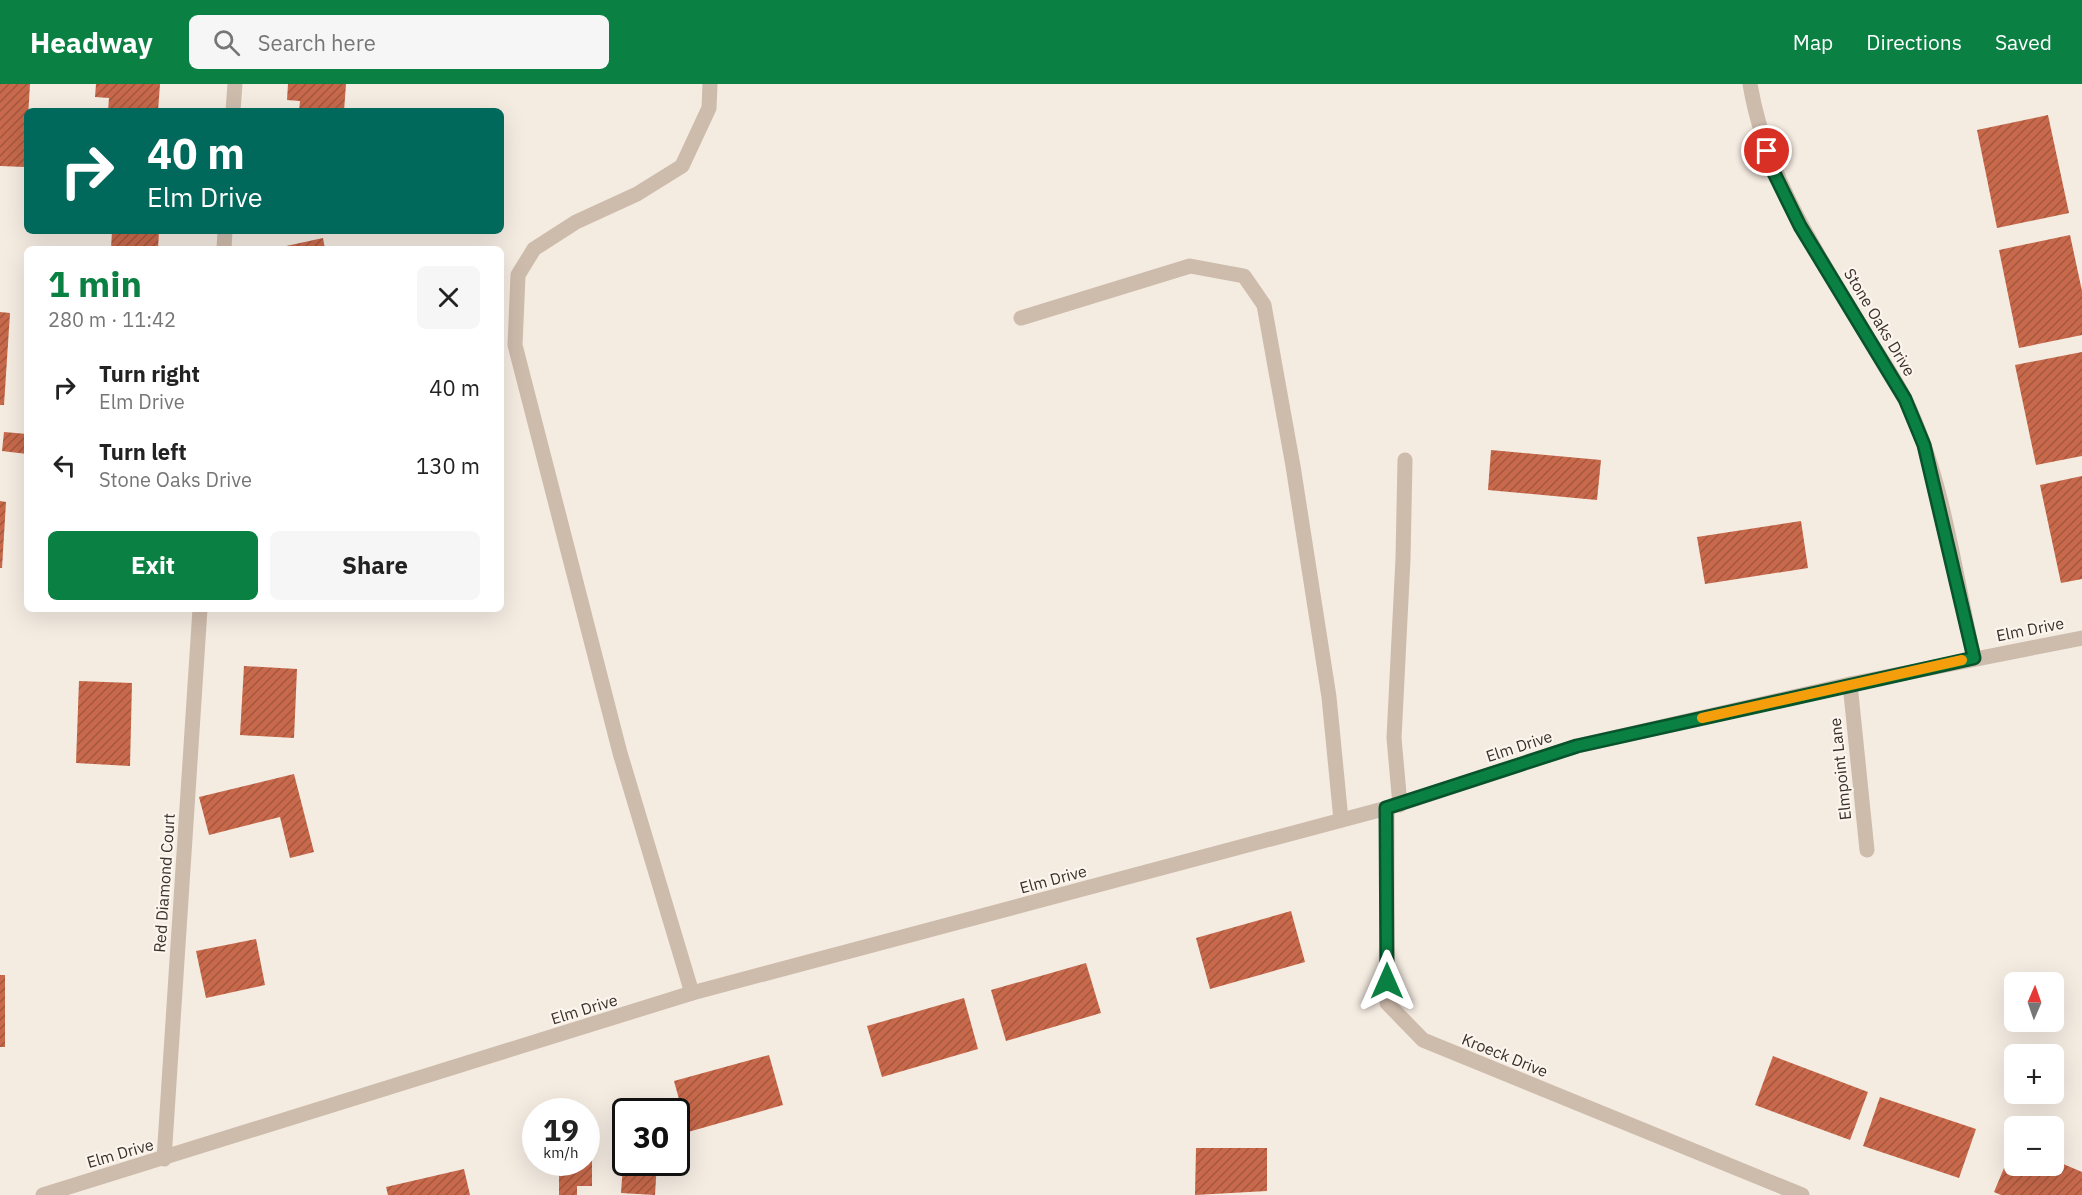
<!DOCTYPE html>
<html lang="en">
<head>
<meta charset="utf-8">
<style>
  body { margin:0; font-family:"IBM Plex Sans",sans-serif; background:#f6f6f6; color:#222; height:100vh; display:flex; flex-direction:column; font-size:22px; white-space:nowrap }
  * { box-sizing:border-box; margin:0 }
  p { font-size:20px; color:#767676 }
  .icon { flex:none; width:33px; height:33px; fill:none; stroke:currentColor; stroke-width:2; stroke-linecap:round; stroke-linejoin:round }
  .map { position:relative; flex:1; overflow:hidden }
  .details { position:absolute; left:24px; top:162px; width:480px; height:366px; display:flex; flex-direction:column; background:#fff; border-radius:9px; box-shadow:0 6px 24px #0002 }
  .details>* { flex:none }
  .guide { position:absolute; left:24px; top:24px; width:480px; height:126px; border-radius:9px; box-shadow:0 6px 24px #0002; background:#00695c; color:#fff; overflow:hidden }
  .needle { width:39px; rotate:2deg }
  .fabs { position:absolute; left:2004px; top:888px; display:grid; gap:12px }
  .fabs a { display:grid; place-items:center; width:60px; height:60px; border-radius:9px; background:#fff; box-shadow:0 6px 24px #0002; font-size:30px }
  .speed { position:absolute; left:522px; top:1014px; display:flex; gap:12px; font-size:30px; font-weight:700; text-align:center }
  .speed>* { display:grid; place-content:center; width:78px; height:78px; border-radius:50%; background:#fff; box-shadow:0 6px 24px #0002; line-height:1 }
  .speed small { font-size:15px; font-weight:400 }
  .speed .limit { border:3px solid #111; border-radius:9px; background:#fff; color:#111 }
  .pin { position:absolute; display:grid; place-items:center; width:51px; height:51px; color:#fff; margin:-26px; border:3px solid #fff; border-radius:50%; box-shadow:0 2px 6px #0007 }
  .me { position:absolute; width:66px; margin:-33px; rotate:0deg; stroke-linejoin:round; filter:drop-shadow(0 0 4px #0008) }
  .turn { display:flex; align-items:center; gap:21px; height:126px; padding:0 24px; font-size:27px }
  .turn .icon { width:78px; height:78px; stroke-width:2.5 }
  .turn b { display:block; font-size:42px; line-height:51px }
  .round { display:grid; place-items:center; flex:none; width:63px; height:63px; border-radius:9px; background:#f6f6f6 }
  .overview { display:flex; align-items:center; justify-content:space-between; height:102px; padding:0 24px }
  h1 { font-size:36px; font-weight:700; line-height:45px; color:#0b8043 }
  .action { display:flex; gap:12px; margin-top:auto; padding:12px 24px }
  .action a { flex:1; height:69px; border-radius:9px; background:#0b8043; color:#fff; font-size:24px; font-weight:700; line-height:69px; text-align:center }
  .action a+a { background:#f6f6f6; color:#222 }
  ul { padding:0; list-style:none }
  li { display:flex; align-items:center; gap:18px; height:78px; padding:0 24px }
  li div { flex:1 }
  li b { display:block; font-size:22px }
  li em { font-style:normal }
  header { display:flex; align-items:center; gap:36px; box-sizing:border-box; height:84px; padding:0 30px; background:#0b8043; color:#fff }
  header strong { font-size:28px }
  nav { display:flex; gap:33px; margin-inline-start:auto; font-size:21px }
  .search { width:420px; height:54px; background:#f6f6f6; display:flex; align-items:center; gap:15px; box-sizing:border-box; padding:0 21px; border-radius:9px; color:#767676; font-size:22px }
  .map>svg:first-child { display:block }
</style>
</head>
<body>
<header>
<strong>Headway</strong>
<div class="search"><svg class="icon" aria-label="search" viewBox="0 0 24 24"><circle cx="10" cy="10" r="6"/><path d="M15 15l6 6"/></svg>Search here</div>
<nav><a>Map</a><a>Directions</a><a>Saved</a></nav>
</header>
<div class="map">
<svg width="2082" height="1111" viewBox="0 0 2082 1111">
  <defs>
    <pattern id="building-hatch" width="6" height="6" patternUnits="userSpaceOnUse" patternTransform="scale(1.5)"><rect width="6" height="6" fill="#c8694b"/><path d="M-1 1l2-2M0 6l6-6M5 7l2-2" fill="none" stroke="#a4573f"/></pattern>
  </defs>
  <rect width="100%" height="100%" fill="#f4ebe1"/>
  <g fill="url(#building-hatch)">
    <polygon points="0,0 30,0 25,83 0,82"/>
    <polygon points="96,0 160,0 158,27 108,27 109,14 95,13"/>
    <polygon points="288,0 346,0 344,27 299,27 300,17 287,16"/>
    <polygon points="2048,31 2069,129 1997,144 1977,46"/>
    <polygon points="112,147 159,147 158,165 111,165"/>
    <polygon points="2070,151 2082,207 2082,251 2019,264 1999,166"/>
    <polygon points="323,154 325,165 277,165 277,164"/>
    <polygon points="0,228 10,229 4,321 0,321"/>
    <polygon points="2082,268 2082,372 2036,381 2015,281"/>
    <polygon points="4,348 27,350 27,370 2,367"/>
    <polygon points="1491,366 1601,376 1597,416 1488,406"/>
    <polygon points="2082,392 2082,495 2061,499 2040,401"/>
    <polygon points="0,417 6,418 2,484 0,484"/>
    <polygon points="1801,437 1808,484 1705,500 1697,453"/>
    <polygon points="244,582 297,585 294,654 240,651"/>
    <polygon points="79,597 132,599 130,682 76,679"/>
    <polygon points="294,690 314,768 290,774 280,733 209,751 199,713"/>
    <polygon points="1291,827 1305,878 1210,905 1196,854"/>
    <polygon points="256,855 265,901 206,914 196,867"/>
    <polygon points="1086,879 1101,929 1006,957 991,906"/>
    <rect x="0" y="891" width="5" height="72"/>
    <polygon points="964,914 978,965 882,993 867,942"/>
    <polygon points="769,971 783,1021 688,1048 674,997"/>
    <polygon points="1773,972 1868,1008 1850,1056 1755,1021"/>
    <polygon points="1880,1013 1976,1045 1959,1094 1863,1062"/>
    <polygon points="586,1054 592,1054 592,1102 577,1102 577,1111 559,1111 559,1078 586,1078"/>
    <polygon points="2014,1060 2014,1082 2054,1082 2054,1076 2082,1088 2082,1111 2001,1111 1994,1108"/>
    <polygon points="1196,1064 1267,1064 1267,1107 1195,1111"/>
    <polygon points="624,1066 626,1078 657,1078 655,1111 621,1109"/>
    <polygon points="464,1085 470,1111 388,1111 386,1103"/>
  </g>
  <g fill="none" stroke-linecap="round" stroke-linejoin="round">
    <g stroke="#cdbbac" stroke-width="15">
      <polyline points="1021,234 1190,182 1244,192 1264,221 1293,382 1329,613 1341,736"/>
      <polyline points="1400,721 1394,654 1403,475 1405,376"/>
    </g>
    <g stroke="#cdbbac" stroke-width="15">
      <path d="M1750,0C1766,96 1821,175 1870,257C1882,276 1895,295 1905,315C1944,395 1954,488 1974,574"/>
      <polyline points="233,27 235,0"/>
      <polyline points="224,165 225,147"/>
      <polyline points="1850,600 1867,766"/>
      <polyline points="1387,724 1387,919 1423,956 1802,1111"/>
      <polyline points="692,909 620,669 515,261 518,191 534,165 576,138 637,110 682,82 709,24 710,0"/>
      <polyline points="164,1075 200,525"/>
    </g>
    <polyline stroke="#cdbbac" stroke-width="15" points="43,1111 692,909 1387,724 1577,662 1850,600 2082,554"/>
  </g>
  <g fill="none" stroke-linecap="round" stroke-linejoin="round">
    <g stroke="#07532c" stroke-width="15">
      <polyline id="route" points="1387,897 1386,724 1577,662 1974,574 1924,361 1905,315 1800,142 1773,87 1767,67"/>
    </g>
    <use href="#route" stroke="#0b8043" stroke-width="10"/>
    <polyline stroke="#f59e0b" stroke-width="10" points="1702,634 1962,576"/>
  </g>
  <g text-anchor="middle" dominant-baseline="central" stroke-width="4.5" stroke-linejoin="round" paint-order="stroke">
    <g font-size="16" fill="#3b302b" stroke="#fbf5ee">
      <text transform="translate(1880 238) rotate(59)">Stone Oaks Drive</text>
      <text transform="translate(2030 545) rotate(-11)">Elm Drive</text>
      <text transform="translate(1519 662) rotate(-18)">Elm Drive</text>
      <text transform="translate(1840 685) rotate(-96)">Elmpoint Lane</text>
      <text transform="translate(1053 795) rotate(-15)">Elm Drive</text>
      <text transform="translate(164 799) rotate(-86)">Red Diamond Court</text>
      <text transform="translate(584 925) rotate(-17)">Elm Drive</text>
      <text transform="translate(1505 971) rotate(22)">Kroeck Drive</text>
      <text transform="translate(120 1069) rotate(-16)">Elm Drive</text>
    </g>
  </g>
</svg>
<div class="fabs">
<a><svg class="needle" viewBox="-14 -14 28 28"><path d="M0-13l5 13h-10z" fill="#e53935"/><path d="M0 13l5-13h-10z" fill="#767676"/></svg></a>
<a>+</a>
<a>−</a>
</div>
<div class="speed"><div>19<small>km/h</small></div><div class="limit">30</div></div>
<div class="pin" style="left:1767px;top:67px;background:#d93025"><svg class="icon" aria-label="arrive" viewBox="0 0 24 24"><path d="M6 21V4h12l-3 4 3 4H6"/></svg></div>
<svg class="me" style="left:1387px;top:897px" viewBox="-20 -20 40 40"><path d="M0-17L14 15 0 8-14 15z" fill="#0b8043" stroke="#fff" stroke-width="4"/></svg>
<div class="guide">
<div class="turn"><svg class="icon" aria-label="right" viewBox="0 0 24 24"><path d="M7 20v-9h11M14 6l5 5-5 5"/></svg><div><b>40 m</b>Elm Drive</div></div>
</div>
<section class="details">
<div class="overview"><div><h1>1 min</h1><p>280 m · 11:42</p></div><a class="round"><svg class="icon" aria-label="close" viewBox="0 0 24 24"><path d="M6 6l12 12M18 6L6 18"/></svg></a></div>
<ul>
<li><svg class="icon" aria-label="right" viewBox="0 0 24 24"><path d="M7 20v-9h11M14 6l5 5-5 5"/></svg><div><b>Turn right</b><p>Elm Drive</p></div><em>40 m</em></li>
<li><svg class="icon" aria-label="left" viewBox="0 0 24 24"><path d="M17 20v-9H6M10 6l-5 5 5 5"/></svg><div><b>Turn left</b><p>Stone Oaks Drive</p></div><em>130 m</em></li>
</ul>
<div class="action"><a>Exit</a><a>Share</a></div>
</section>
</div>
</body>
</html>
